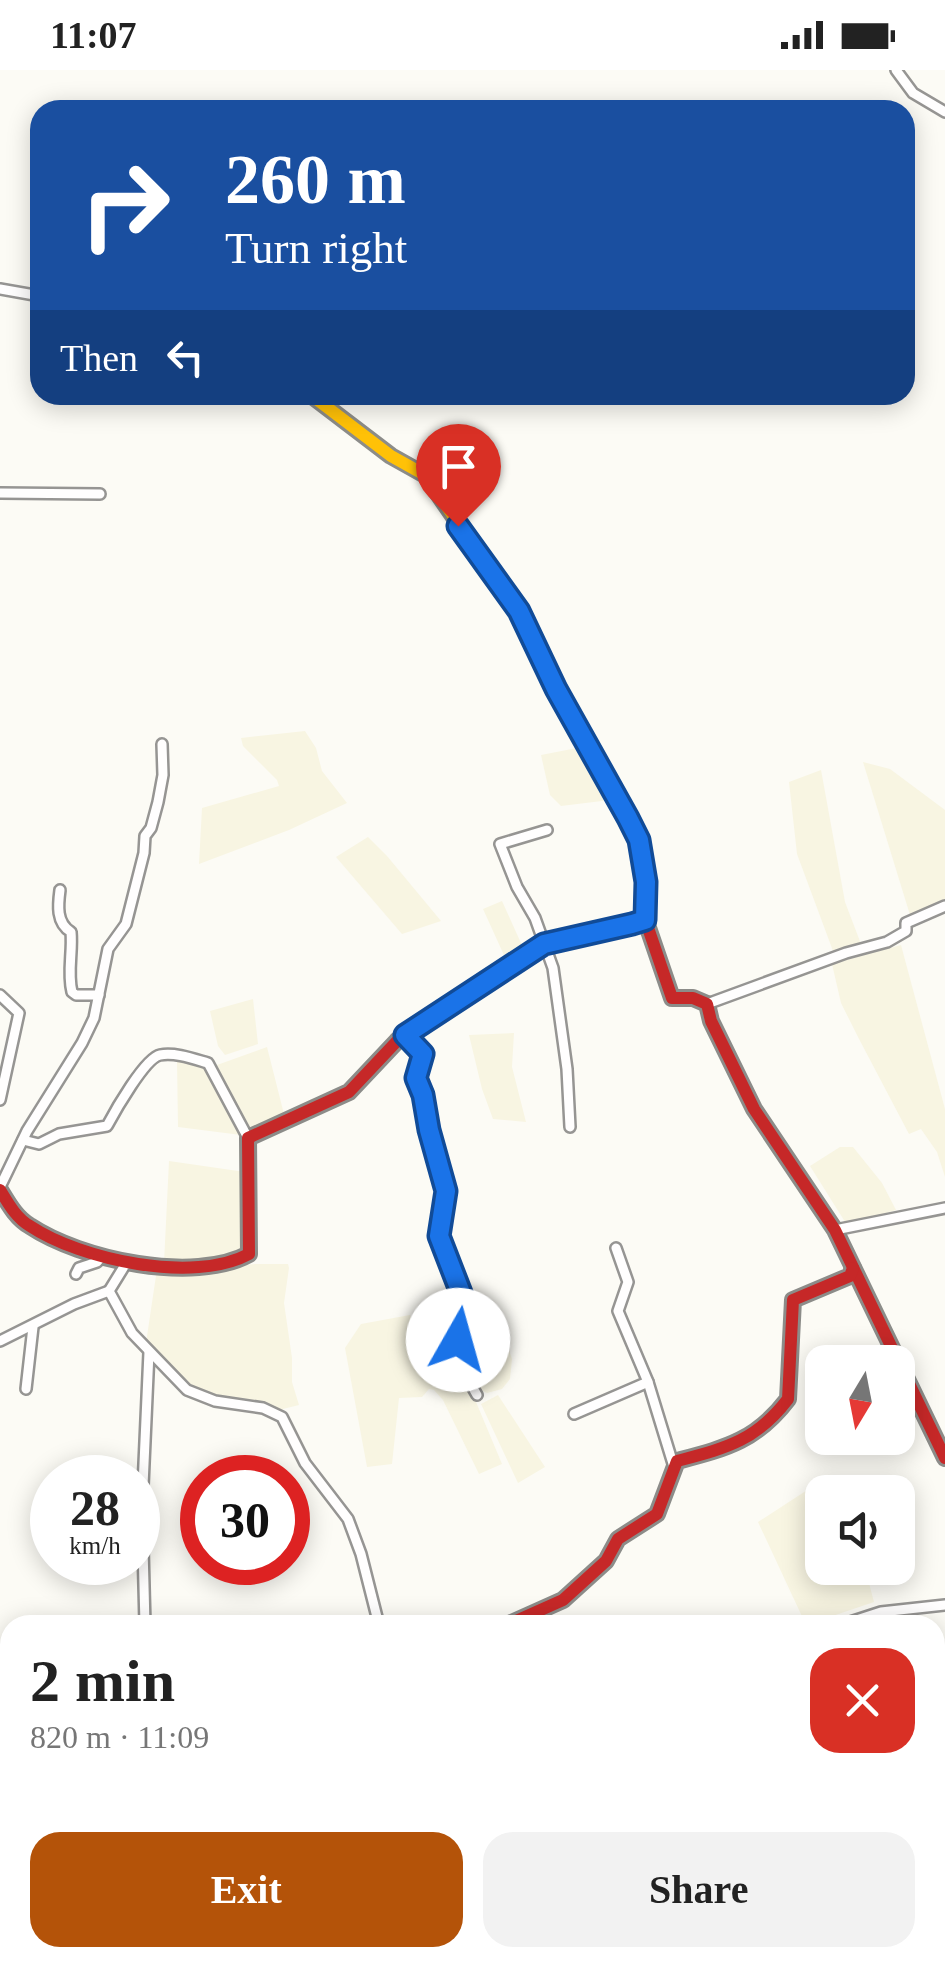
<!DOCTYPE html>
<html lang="en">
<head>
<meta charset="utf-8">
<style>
  body { margin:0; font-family:Georgia,serif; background:#f2f2f2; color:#222; height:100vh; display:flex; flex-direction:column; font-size:38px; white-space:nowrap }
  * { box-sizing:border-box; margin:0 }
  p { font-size:32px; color:#767676 }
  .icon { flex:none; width:55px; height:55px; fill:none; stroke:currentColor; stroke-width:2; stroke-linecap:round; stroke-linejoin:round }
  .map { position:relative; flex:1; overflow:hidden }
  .details { position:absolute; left:0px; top:1545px; width:945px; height:352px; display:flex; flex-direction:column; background:#fff; border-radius:30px 30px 0 0; box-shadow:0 5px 25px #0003 }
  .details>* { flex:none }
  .guide { position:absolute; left:30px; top:30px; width:885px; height:305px; border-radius:30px; box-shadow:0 5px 25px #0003; background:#1a4fa0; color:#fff; overflow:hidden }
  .needle { width:65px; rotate:190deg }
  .controls { position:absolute; left:805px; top:1275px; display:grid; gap:20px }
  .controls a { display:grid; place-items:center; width:110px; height:110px; border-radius:20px; background:#fff; box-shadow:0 5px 25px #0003; font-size:50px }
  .speed { position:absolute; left:30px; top:1385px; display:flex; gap:20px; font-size:50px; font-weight:700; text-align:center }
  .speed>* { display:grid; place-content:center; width:130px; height:130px; border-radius:50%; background:#fff; box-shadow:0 5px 25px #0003; line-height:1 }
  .speed small { font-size:25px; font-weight:400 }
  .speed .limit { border:15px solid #d22; background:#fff; color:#111 }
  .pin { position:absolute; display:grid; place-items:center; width:85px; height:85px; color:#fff; margin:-102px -42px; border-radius:50% 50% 50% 0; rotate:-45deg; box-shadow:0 0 10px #0007 }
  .pin .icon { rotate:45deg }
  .me { position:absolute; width:110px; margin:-55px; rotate:7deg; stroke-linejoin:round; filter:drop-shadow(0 0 8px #0008) }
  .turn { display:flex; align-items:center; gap:35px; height:210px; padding:0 30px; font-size:45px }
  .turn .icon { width:130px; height:130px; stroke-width:2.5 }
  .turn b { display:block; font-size:70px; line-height:85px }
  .then { display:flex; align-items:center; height:95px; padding:0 30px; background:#0003; gap:20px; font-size:38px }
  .round { display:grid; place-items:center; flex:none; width:105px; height:105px; border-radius:30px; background:#f2f2f2 }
  .head { display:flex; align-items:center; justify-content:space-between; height:170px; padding:0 30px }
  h1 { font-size:60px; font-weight:700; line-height:75px }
  .action { display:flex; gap:20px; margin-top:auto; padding:20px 30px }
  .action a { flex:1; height:115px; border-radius:30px; background:#b45309; color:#fff; font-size:40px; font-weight:700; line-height:115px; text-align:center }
  .action a+a { background:#f2f2f2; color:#222 }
  .status { display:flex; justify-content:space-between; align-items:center; height:70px; padding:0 50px; background:#fff; direction:ltr }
  .status svg { height:28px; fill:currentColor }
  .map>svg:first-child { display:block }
</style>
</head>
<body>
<div class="status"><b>11:07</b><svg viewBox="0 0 49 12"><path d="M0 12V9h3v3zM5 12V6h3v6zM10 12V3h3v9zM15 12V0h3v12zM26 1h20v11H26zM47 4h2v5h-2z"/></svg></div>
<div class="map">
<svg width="945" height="1896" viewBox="0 0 945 1896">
  <rect width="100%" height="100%" fill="#fcfbf5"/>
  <g fill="#f8f5e2">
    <polygon points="305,661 316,678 322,701 347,733 289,760 199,794 202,738 279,716 277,710 243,676 241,668"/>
    <polygon points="582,677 610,730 561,736 550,725 541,685"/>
    <polygon points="863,692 890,699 945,740 945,830 910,845"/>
    <polygon points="821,700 845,832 861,874 833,881 797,784 789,712"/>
    <polygon points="368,767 387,786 441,851 402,864 336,787"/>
    <polygon points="502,831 525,882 508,894 483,839"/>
    <polygon points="901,875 945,1039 945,1107 937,1082 921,1059 909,1064 858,967 841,933 832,894"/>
    <polygon points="253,929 258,974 225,985 218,976 210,941"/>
    <polygon points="514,963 512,997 526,1052 493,1049 482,1019 469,965"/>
    <polygon points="267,977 285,1048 248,1059 217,995"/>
    <polygon points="177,991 207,999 241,1065 178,1057"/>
    <polygon points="840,1077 853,1077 882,1113 896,1140 847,1155 810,1096"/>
    <polygon points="169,1091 245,1102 247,1181 216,1193 164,1193"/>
    <polygon points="255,1194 288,1194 289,1198 284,1233 292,1288 292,1312 299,1335 279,1340 195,1320 146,1273 157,1199 196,1201"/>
    <polygon points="410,1245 429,1297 458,1289 502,1394 479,1404 443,1330 434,1320 429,1319 422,1327 399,1328 392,1394 367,1397 345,1278 361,1254"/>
    <polygon points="495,1252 501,1257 512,1289 510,1309 502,1319 487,1323 478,1319 470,1306 460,1272 472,1255"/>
    <polygon points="498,1325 545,1397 518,1413 481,1334"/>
    <polygon points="821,1411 827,1422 822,1422 822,1498 865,1498 874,1532 806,1555 758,1452"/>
    <polygon points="945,1814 945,1896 930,1896 925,1888 935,1888 935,1819"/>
  </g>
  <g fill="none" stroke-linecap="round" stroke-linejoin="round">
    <g stroke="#969593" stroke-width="14">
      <g id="street">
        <polyline points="896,0 913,23 945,42"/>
        <polyline points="0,219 40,226"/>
        <polyline points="0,423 100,424"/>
        <polyline points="547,760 500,774 517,817 535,848 553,898 567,999 570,1057"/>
        <path d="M60,820C58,835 56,853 71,862C73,882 67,902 72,922L76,925H99"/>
        <polyline points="0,925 19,943 0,1030"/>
        <polyline points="707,934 846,883 887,872 906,861 906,853 945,836"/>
        <path d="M405,965L423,984L416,1008L446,1121L439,1166L468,1241C467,1251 462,1254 459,1263C452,1283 467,1308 477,1325"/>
        <path d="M23,1070L39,1074L59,1064L107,1056C115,1041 145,988 160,985C175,982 194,989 208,993L248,1068"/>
        <polyline points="0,1117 27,1061 82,973 94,948 108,879 126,854 144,783 145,766 151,758 158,732 163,705 162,674"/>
        <polyline points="835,1160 945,1138"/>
        <polyline points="616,1178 628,1212 618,1241 648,1312 674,1397"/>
        <polyline points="131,1192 125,1195 109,1221 132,1263 187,1320 215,1331 263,1338 282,1347 305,1393 348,1449 361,1484 379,1555"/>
        <polyline points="76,1204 79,1198 97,1192 102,1186"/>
        <polyline points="0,1271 74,1234 109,1221"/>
        <polyline points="26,1319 33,1257"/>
        <polyline points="574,1344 648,1312"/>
        <polyline points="145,1555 142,1438 149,1282"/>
        <polyline points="841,1555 881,1542 945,1535"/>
        <polyline points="0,1690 10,1691"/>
        <polyline points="138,1888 138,1896"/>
        <polyline points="590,1888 592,1896"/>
        <polyline points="75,1896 93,1888"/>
        <polyline points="328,1896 330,1888"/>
      </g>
    </g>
    <g stroke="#8c8c89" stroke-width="18">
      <g id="slow">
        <polyline points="311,325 391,386 425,405 519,541 556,619 639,770 642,790"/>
        <polyline points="398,970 544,873 645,849"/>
        <polyline points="935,1814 945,1809"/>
      </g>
    </g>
    <g stroke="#8c8c89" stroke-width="18">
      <g id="jam">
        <polyline points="642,790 646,812 645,849 672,928 693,928 707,934 711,951 754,1039 835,1160 945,1388"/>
        <path d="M0,1120C8,1133 16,1148 30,1156C81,1190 194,1214 249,1184L248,1068L349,1022L398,970"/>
        <path d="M507,1555L563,1530L606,1491L618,1469L657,1444L677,1391C726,1378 756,1371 788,1329L793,1230L850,1206L853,1198"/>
        <polyline points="790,1896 805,1888"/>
      </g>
    </g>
    <use href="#street" stroke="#fffefe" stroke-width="9"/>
    <use href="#slow" stroke="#ffc107" stroke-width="12"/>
    <use href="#jam" stroke="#c62828" stroke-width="12"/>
  </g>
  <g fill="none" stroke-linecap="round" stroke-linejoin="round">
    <g stroke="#114b97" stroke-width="25">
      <polyline id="route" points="458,1270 468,1241 439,1166 446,1121 429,1060 423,1025 416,1008 423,984 405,965 544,874 632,854 645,850 646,812 639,770 628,748 556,619 519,541 458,456"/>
    </g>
    <use href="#route" stroke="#1a73e8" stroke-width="18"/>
  </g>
</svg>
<div class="controls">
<a><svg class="needle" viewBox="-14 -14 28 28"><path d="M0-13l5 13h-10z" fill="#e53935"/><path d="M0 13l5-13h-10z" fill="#767676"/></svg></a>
<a><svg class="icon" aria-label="sound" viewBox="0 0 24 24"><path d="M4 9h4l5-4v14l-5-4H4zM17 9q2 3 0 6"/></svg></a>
</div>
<div class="speed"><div>28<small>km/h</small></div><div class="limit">30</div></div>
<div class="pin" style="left:458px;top:456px;background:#d93025"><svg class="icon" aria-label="arrive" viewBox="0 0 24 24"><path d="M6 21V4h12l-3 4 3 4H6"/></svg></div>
<svg class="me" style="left:458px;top:1270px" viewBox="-20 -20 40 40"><circle r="19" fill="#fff"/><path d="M0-13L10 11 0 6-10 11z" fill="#1a73e8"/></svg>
<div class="guide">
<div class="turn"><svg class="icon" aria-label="right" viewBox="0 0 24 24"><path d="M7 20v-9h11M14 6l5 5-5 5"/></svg><div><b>260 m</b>Turn right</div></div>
<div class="then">Then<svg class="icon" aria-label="left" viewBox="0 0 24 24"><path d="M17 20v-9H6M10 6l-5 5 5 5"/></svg></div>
</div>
<section class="details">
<div class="head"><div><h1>2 min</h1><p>820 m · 11:09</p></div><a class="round" style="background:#d93025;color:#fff"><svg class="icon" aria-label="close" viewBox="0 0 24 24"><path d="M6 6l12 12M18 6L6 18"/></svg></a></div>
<div class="action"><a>Exit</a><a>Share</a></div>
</section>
</div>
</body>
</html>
